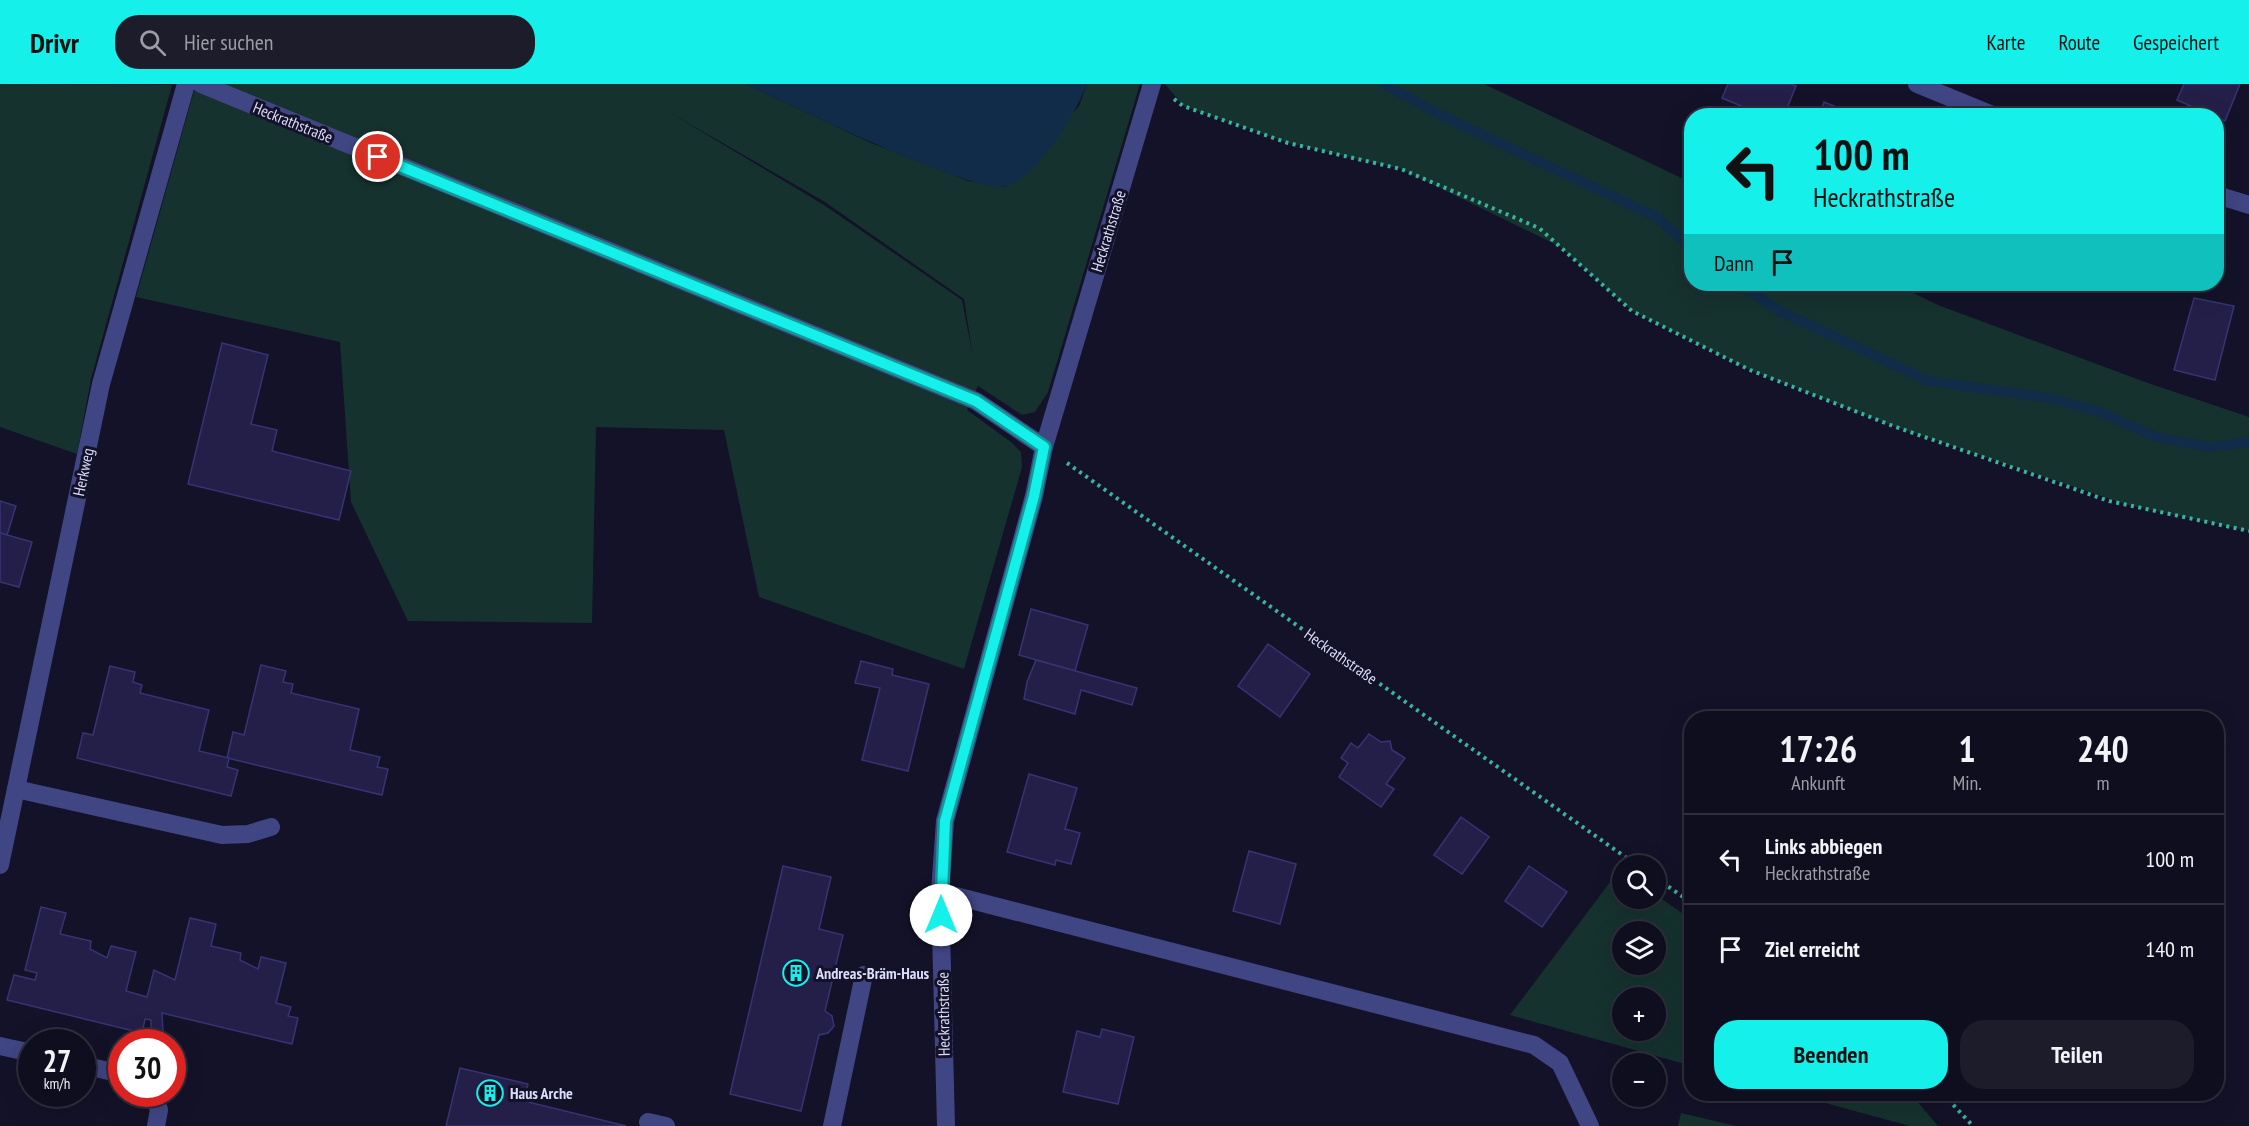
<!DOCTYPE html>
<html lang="de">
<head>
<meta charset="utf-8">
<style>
  body { margin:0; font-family:"PT Sans Narrow",sans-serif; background:#1c1c2b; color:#f1f3f6; height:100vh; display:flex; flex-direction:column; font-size:22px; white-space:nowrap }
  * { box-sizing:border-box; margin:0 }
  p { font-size:20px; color:#9b9ca4 }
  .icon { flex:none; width:33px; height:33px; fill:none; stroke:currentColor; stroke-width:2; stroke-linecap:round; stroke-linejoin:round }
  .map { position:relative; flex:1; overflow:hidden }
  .details { position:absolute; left:1684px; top:627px; width:540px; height:390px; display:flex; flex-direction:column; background:#0e0e1e; border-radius:24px; box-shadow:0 6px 24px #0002,0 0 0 2px #2e2e3c }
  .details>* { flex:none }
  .banner { position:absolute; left:1684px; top:24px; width:540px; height:183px; border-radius:24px; box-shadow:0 6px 24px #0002,0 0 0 2px #2e2e3c; background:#15f0eb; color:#111; overflow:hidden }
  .fabs { position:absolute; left:1612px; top:771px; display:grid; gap:12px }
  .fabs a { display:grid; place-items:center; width:54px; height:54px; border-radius:50%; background:#0e0e1e; box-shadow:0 6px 24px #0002,0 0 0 2px #2e2e3c; font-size:30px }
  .speed { position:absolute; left:18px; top:945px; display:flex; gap:12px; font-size:30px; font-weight:700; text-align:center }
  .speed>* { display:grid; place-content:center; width:78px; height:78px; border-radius:50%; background:#0e0e1e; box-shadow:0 6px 24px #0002,0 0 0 2px #2e2e3c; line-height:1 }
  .speed small { font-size:15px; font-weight:400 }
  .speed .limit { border:9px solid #d22; background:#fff; color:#111 }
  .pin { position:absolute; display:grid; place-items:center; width:51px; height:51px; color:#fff; margin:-26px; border:3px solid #fff; border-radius:50%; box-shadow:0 2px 6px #0007 }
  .me { position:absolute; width:66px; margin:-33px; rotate:0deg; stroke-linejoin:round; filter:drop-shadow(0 0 4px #0008) }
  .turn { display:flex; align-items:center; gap:21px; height:126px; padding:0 30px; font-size:27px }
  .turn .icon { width:78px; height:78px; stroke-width:2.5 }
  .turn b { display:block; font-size:42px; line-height:51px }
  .then { display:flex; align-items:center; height:57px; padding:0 30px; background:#0003; gap:12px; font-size:22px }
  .eta { display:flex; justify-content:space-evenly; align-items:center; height:102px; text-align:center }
  .eta b { font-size:36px; font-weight:600; line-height:42px }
  .action { display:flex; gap:12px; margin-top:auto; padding:12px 30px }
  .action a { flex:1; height:69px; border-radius:24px; background:#15f0eb; color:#111; font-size:24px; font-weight:600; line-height:69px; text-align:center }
  .action a+a { background:#1c1c2b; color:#f1f3f6 }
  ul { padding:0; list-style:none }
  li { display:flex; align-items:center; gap:18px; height:90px; padding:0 30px; border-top:2px solid #2e2e3c }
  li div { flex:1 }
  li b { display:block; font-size:22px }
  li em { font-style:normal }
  header { display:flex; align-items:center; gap:36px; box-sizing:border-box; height:84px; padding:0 30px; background:#15f0eb; color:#111 }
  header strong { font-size:28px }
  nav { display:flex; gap:33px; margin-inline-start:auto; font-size:21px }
  .search { width:420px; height:54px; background:#1c1c2b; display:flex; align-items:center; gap:15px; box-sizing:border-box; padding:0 21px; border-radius:24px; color:#9b9ca4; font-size:22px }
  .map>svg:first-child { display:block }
</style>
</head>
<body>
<header>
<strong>Drivr</strong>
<div class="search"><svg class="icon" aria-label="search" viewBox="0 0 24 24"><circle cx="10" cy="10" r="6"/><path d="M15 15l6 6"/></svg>Hier suchen</div>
<nav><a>Karte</a><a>Route</a><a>Gespeichert</a></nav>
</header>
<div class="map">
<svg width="2249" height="1042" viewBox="0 0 2249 1042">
  <rect width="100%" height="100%" fill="#131228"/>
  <g fill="#16322e" fill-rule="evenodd">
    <polygon points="0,0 172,1 91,295 77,370 0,343"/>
    <path d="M196,0H746L869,58L968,97L1005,103L1079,22L1087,0H1140L1048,308L1035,328L1022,331L978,302L967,326L1011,358L1021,368L1022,383L964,585L759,513L724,346L596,343L592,539L408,537L351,418L340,258L136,213ZM669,28L825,118L964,215L973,273L962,216L824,121Z"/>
    <polygon points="1165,0 1484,0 1692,99 1692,200 1895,200 1938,221 2145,298 2249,333 2249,447 2128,421 1893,342 1750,286 1632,227 1559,162 1401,85 1288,59 1183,22"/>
    <path d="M1620,785L1623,787V814H1656V811L1692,836V982L1510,931ZM1623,848H1656V880H1623ZM1623,914H1656V946H1623Z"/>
    <polygon points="1792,1010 1911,1010 1938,1042 1910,1042"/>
    <polygon points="1681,1029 1736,1042 1678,1042"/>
  </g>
  <path fill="#102c49" d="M746,0H1087C1075,31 1039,90 1007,102C977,113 785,18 746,0Z"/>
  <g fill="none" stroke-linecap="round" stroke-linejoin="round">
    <g stroke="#102c49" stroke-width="10">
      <polyline points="1384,0 1438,30 1657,133 1692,165"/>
      <polyline points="1738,200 1782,228 1928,297 2049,314 2100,328 2156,353 2209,363 2249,358"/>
    </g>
  </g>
  <g fill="#231f48" stroke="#383373" stroke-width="1.5">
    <polygon points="1728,0 1791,0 1796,2 1784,32 1743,32 1746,24 1722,14"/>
    <polygon points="2184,0 2240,0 2225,37 2177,16"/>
    <polygon points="1824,18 1858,32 1819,32"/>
    <polygon points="2194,214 2234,222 2215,296 2174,286"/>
    <polygon points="222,259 268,271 251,340 277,346 272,367 351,387 339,436 188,400"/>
    <polygon points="0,417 16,422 7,451 0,449"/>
    <polygon points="0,449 32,458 19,503 0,498"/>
    <polygon points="1031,525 1088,541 1075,587 1019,571"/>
    <polygon points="1268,560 1310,590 1280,633 1238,602"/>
    <polygon points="1036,576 1137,604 1132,621 1081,606 1075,630 1024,615 1027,598"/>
    <polygon points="861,577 893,585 892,591 929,600 908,687 862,676 880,604 855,599"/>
    <polygon points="261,581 286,587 283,598 293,600 291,609 359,625 350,666 380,673 377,683 388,685 382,711 227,674 233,648 244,651"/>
    <polygon points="110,582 135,588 133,598 142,601 140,609 209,626 199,667 229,674 227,683 238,686 231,712 77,674 83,649 93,651"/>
    <polygon points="1369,650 1381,658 1390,657 1392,666 1405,674 1386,700 1394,705 1381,723 1339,693 1348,679 1341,674 1351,659 1358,664"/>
    <polygon points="1029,690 1077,704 1065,745 1080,749 1071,780 1056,776 1055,781 1007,768"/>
    <polygon points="1461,733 1489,753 1462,790 1434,771"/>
    <polygon points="1249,767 1296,780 1280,840 1233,827"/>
    <polygon points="783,782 831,793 819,845 843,851 825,927 832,932 834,942 828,949 819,951 801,1027 730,1010"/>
    <polygon points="1529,782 1567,808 1542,843 1505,817"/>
    <polygon points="41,823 66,829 60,850 91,857 90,865 107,874 111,862 136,868 126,907 147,913 154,886 175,896 190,834 216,840 211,862 241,869 240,876 258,885 261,873 286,879 276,919 291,923 288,932 298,934 292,960 162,929 163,949 151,947 151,936 145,935 142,949 7,916 14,891 35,896 37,889 25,886"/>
    <polygon points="1102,945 1134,953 1118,1020 1063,1008 1077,947 1100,953"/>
    <polygon points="460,984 528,1000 524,1017 626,1042 446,1042"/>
  </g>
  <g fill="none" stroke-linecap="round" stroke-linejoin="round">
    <g stroke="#39b49d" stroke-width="4" stroke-dasharray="3 4.5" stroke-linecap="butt">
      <polyline points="1174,15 1183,22 1288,59 1401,85 1539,144 1632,227 1750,286 1893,342 2109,417 2249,447"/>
      <polyline points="1067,379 1638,782"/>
      <polyline points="1656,794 1692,819"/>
      <polyline points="1943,1010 1973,1042"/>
    </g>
    <g stroke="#404684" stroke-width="18">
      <polyline points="201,0 976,317 1044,363"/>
      <polyline points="1917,0 1995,32"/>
      <polyline points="2217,111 2249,121"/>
      <polyline points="16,705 222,751 248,750 271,743"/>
      <polyline points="0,781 101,300 186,0"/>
      <polyline points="940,808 1534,961 1560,979 1590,1042"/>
      <polyline points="0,962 32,969"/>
      <polyline points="82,981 122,990"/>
      <polyline points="153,1010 159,1026 156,1042"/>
      <polyline points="648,1038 666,1042"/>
      <polyline points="832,1042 864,891"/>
      <polyline points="946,1042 940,808 945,737 1034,412 1044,363 1152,0"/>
    </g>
  </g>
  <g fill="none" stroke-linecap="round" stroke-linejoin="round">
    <g stroke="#0e9c99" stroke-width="15">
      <polyline id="route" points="378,73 976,317 1044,363 1034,412 945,737 941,831"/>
    </g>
    <use href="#route" stroke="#15f0eb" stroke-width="10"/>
  </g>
  <defs>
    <g id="building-ring" transform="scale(1.35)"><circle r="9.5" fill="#131228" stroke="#15f0eb" stroke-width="1.5"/><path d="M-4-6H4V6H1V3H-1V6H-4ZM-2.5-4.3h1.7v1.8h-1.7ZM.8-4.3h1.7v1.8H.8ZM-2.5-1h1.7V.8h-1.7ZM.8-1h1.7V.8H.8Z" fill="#15f0eb"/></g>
  </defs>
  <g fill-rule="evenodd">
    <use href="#building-ring" x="796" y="889"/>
    <use href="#building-ring" x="490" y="1009"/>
  </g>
  <g text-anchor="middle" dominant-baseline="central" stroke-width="6" stroke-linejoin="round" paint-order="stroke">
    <g font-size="16" fill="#dcdcfd" stroke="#131228">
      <text transform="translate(293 38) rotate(22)">Heckrathstraße</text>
      <text transform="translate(1108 147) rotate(-73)">Heckrathstraße</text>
      <text transform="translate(83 388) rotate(-78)">Herkweg</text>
      <text transform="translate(1341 572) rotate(35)">Heckrathstraße</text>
      <text transform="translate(943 930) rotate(-91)">Heckrathstraße</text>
    </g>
    <g font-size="16" font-weight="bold" fill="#dcdcfd" stroke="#131228" text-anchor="start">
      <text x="816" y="889">Andreas-Bräm-Haus</text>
      <text x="510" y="1009">Haus Arche</text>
    </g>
  </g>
</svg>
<div class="fabs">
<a><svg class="icon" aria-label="search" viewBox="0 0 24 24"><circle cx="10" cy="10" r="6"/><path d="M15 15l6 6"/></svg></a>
<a><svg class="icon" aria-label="layers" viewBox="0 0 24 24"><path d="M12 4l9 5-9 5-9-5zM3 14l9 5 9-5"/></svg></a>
<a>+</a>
<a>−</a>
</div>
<div class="speed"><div>27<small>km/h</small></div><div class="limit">30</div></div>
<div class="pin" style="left:378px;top:73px;background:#d93025"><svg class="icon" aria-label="arrive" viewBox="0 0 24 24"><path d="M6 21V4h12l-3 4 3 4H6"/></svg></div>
<svg class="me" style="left:941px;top:831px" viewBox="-20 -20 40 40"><circle r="19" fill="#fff"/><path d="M0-13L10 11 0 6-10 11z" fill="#15f0eb"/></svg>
<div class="banner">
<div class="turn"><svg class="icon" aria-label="left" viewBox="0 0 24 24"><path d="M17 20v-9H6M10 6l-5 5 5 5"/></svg><div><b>100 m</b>Heckrathstraße</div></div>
<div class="then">Dann<svg class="icon" aria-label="arrive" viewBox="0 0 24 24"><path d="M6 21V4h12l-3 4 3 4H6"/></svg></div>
</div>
<section class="details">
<div class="eta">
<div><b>17:26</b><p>Ankunft</p></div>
<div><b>1</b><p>Min.</p></div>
<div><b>240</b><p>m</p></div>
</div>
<ul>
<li><svg class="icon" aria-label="left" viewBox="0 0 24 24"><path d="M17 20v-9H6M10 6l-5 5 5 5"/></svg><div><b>Links abbiegen</b><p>Heckrathstraße</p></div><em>100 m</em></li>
<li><svg class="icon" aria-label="arrive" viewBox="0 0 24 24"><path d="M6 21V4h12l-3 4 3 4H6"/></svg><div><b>Ziel erreicht</b></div><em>140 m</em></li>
</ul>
<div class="action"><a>Beenden</a><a>Teilen</a></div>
</section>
</div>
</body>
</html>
